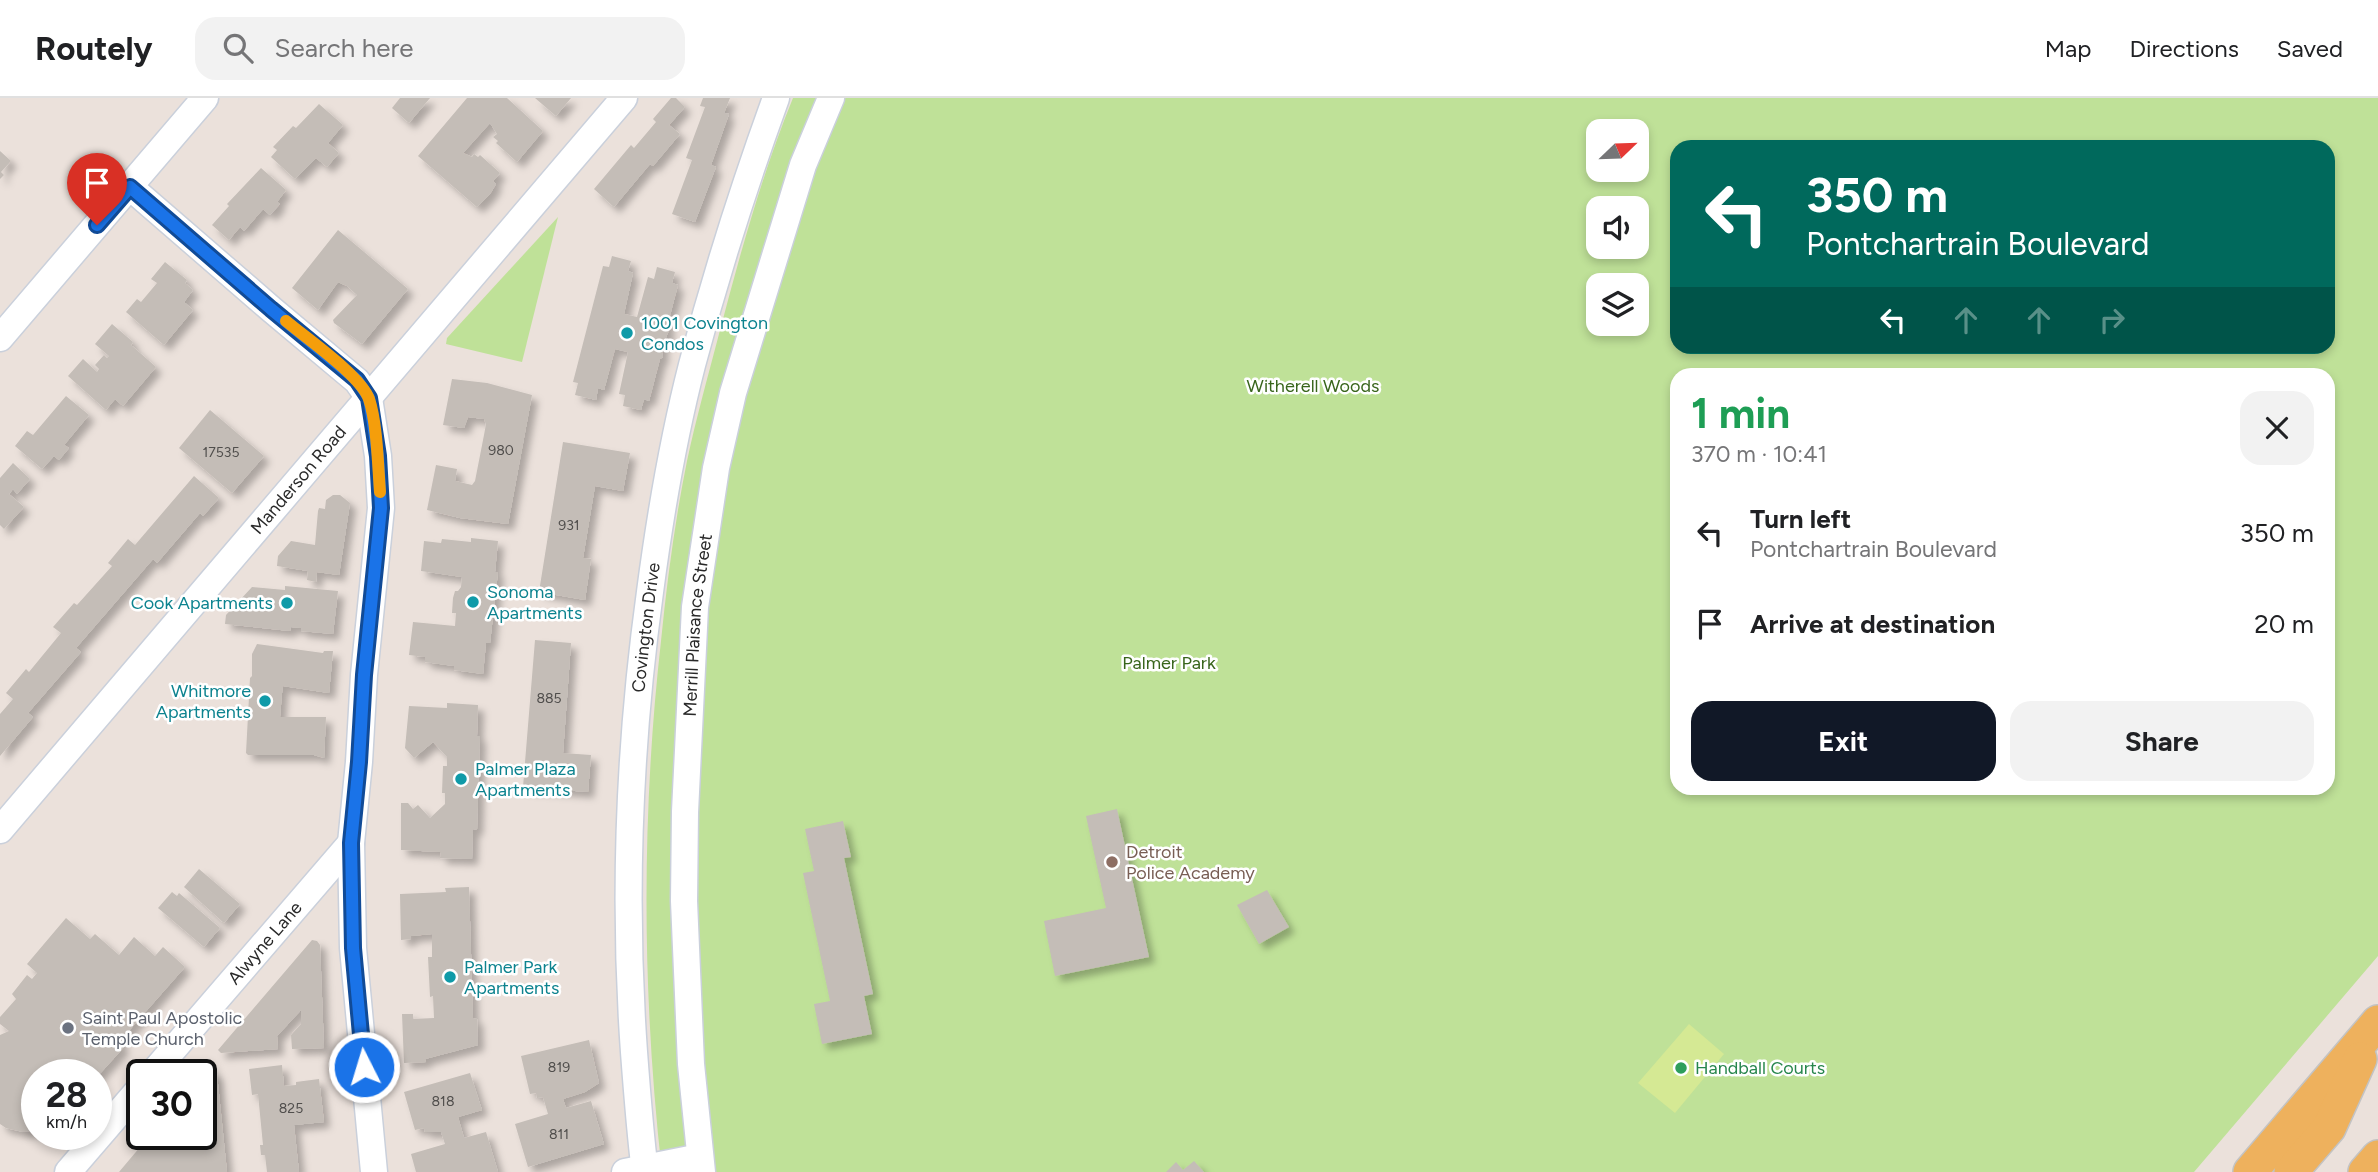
<!DOCTYPE html>
<html lang="en">
<head>
<meta charset="utf-8">
<style>
  body { margin:0; font-family:Figtree,sans-serif; background:#f2f2f2; color:#202124; height:100vh; display:flex; flex-direction:column; font-size:26px; white-space:nowrap }
  * { box-sizing:border-box; margin:0 }
  p { font-size:23px; color:#757577 }
  .icon { flex:none; width:38px; height:38px; fill:none; stroke:currentColor; stroke-width:2; stroke-linecap:round; stroke-linejoin:round }
  .map { position:relative; flex:1; overflow:hidden }
  .side { position:absolute; left:1670px; top:270px; width:665px; height:427px; display:flex; flex-direction:column; background:#fff; border-radius:21px; box-shadow:0 4px 10px #0003 }
  .side>* { flex:none }
  .top-card { position:absolute; left:1670px; top:42px; width:665px; height:214px; border-radius:21px; box-shadow:0 4px 10px #0003; background:#00695c; color:#fff; overflow:hidden }
  .needle { width:46px; rotate:67deg }
  .fabs { position:absolute; left:1586px; top:21px; display:grid; gap:14px }
  .fabs a { display:grid; place-items:center; width:63px; height:63px; border-radius:14px; background:#fff; box-shadow:0 4px 10px #0003; font-size:35px }
  .speed { position:absolute; left:21px; top:961px; display:flex; gap:14px; font-size:35px; font-weight:700; text-align:center }
  .speed>* { display:grid; place-content:center; width:91px; height:91px; border-radius:50%; background:#fff; box-shadow:0 4px 10px #0003; line-height:1 }
  .speed small { font-size:18px; font-weight:400 }
  .speed .limit { border:4px solid #111; border-radius:10px; background:#fff; color:#111 }
  .pin { position:absolute; display:grid; place-items:center; width:60px; height:60px; color:#fff; margin:-72px -30px; border-radius:50% 50% 50% 0; rotate:-45deg; box-shadow:0 0 7px #0007 }
  .pin .icon { rotate:45deg }
  .me { position:absolute; width:77px; margin:-38px; rotate:355deg; stroke-linejoin:round; filter:drop-shadow(0 0 5px #0008) }
  .turn { display:flex; align-items:center; gap:24px; height:147px; padding:0 21px; font-size:32px }
  .turn .icon { width:91px; height:91px; stroke-width:2.5 }
  .turn b { display:block; font-size:49px; line-height:60px }
  .lanes { display:flex; align-items:center; height:66px; padding:0 21px; background:#0003; justify-content:center; gap:35px; direction:ltr }
  .lanes .off { opacity:.35 }
  .round { display:grid; place-items:center; flex:none; width:74px; height:74px; border-radius:21px; background:#f2f2f2 }
  .overview { display:flex; align-items:center; justify-content:space-between; height:119px; padding:0 21px }
  h1 { font-size:42px; font-weight:700; line-height:52px; color:#1e9e55 }
  .action { display:flex; gap:14px; margin-top:auto; padding:14px 21px }
  .action a { flex:1; height:80px; border-radius:21px; background:#111827; color:#fff; font-size:28px; font-weight:700; line-height:80px; text-align:center }
  .action a+a { background:#f2f2f2; color:#202124 }
  ul { padding:0; list-style:none }
  li { display:flex; align-items:center; gap:21px; height:91px; padding:0 21px }
  li div { flex:1 }
  li b { display:block; font-size:26px }
  li em { font-style:normal }
  header { display:flex; align-items:center; gap:42px; box-sizing:border-box; height:98px; padding:0 35px; background:#fff; border-bottom:2px solid #e0e0e0 }
  header strong { font-size:33px }
  nav { display:flex; gap:38px; margin-inline-start:auto; font-size:24px }
  .search { width:490px; height:63px; background:#f2f2f2; display:flex; align-items:center; gap:18px; box-sizing:border-box; padding:0 24px; border-radius:21px; color:#757577; font-size:26px }
  .map>svg:first-child { display:block }
</style>
</head>
<body>
<header>
<strong>Routely</strong>
<div class="search"><svg class="icon" aria-label="search" viewBox="0 0 24 24"><circle cx="10" cy="10" r="6"/><path d="M15 15l6 6"/></svg>Search here</div>
<nav><a>Map</a><a>Directions</a><a>Saved</a></nav>
</header>
<div class="map">
<svg width="2378" height="1074" viewBox="0 0 2378 1074">
  <defs>
    <filter id="shadow"><feDropShadow dx="6" dy="6" stdDeviation="3.5" flood-color="#0004"/></filter>
  </defs>
  <rect width="100%" height="100%" fill="#ebe1db"/>
  <g fill="#bfe198" fill-rule="evenodd">
    <path d="M793,0H2378V858L2194,1074H662C642,897 641,720 661,543C667,483 675,422 687,363C696,321 708,278 719,236C740,156 762,76 793,0ZM1598,33H1636V72H1598ZM1676,49H2328V248H1676ZM1598,110H1636V149H1598ZM1598,187H1636V226H1598ZM1676,276H2328V690H1676Z"/>
    <polygon points="558,119 522,264 446,246 447,240"/>
  </g>
  <polygon fill="#d5e994" points="1689,926 1724,956 1675,1015 1638,985"/>
  <g fill="#c4bdb7" filter="url(#shadow)">
    <polygon points="400,0 430,0 409,25 392,10"/>
    <polygon points="467,0 507,0 543,33 517,64 496,45 498,43 493,39 497,36 490,25 463,55 472,59 474,56 478,59 480,57 500,75 493,83 496,86 490,96 477,109 418,58"/>
    <polygon points="535,0 571,0 556,18"/>
    <polygon points="671,0 676,0 685,9 669,27 680,36 653,68 650,66 614,109 594,91 631,47 634,50 656,24 653,21"/>
    <polygon points="703,0 730,0 724,15 729,16 711,67 716,69 695,124 672,116 692,62 686,60 705,9 700,8"/>
    <polygon points="319,6 343,27 328,45 339,55 327,69 316,60 295,81 271,59 277,52 273,49 293,28 296,30"/>
    <polygon points="0,53 11,63 1,74 4,77 0,81"/>
    <polygon points="261,70 286,92 277,104 280,106 270,117 263,111 244,133 240,129 229,142 212,127 229,108 227,106"/>
    <polygon points="338,132 408,191 362,246 334,225 333,222 357,197 347,188 338,184 318,212 292,190"/>
    <polygon points="612,158 631,163 628,173 633,175 624,216 637,219 648,179 654,181 657,169 675,174 672,185 678,187 667,229 669,232 662,250 663,259 660,261 649,303 644,301 641,312 623,308 625,297 619,296 628,254 615,251 604,292 598,290 596,302 575,297 578,285 573,284 603,168 609,169"/>
    <polygon points="165,164 187,182 185,185 193,192 184,204 193,212 164,247 126,214 137,201 141,204 157,185 151,181"/>
    <polygon points="112,226 133,244 131,247 156,269 123,308 115,301 106,312 68,278 83,261 97,274 99,271 95,267 104,257 107,260 109,258 95,246"/>
    <polygon points="452,281 487,285 532,297 508,426 460,420 427,412 436,367 457,371 455,383 472,387 475,383 484,337 486,326 484,321 468,319 464,330 443,327"/>
    <polygon points="66,298 89,317 64,347 69,350 59,362 54,358 42,371 15,348 27,333 33,337"/>
    <polygon points="210,312 264,358 232,395 179,350"/>
    <polygon points="563,344 630,355 623,393 595,388 583,460 591,461 585,502 539,494"/>
    <polygon points="13,365 30,381 17,396 13,391 9,396 24,409 4,431 0,427 0,380"/>
    <polygon points="194,378 219,400 203,418 200,415 157,465 153,461 76,550 81,554 28,615 33,619 0,658 0,616 13,601 6,595 26,571 29,574 61,535 53,529 74,505 77,507 112,468 108,465 128,441 135,447"/>
    <polygon points="333,397 340,397 350,405 339,477 317,474 316,484 307,482 308,473 277,468 278,458 291,443 315,447 318,413 319,410 325,411 326,402"/>
    <polygon points="471,440 498,443 495,474 498,474 490,545 486,545 483,576 454,572 454,568 425,564 425,559 409,557 413,524 455,528 456,515 452,515 453,500 455,493 458,493 461,489 462,479 421,473 424,443 441,445 442,441 471,444"/>
    <polygon points="285,488 338,493 333,536 301,533 301,530 291,529 290,533 225,526 226,517 252,489 285,492"/>
    <polygon points="535,542 571,545 563,655 591,657 588,694 523,689"/>
    <polygon points="257,546 323,555 324,553 333,553 329,595 283,588 282,595 280,619 326,619 324,660 314,657 248,657 246,655 250,580 252,578 252,556"/>
    <polygon points="447,605 478,607 477,638 480,638 477,732 473,731 472,761 440,760 441,754 401,752 401,705 408,705 413,711 418,707 430,720 445,706 445,695 442,695 443,668 447,668 447,659 433,644 414,660 405,650 409,608 447,610"/>
    <polygon points="1117,711 1149,859 1055,878 1044,823 1106,810 1086,718"/>
    <polygon points="843,723 851,759 844,760 873,896 864,898 872,936 822,946 814,906 830,903 803,775 814,773 805,731"/>
    <polygon points="199,771 240,806 224,825 184,789"/>
    <polygon points="469,789 473,921 477,920 478,947 425,961 426,964 404,965 402,916 413,916 413,921 434,920 433,898 430,899 428,859 432,859 432,836 411,838 411,841 401,842 400,796 446,794 445,790"/>
    <polygon points="1267,792 1289,829 1259,846 1237,807"/>
    <polygon points="172,794 177,798 179,795 220,830 204,849 158,810"/>
    <polygon points="66,820 90,841 95,836 119,857 134,839 155,858 163,849 185,869 119,944 124,949 96,980 96,976 77,975 37,976 37,1032 23,1034 6,1030 0,1026 0,937 9,933 0,926 0,919 16,901 12,896 27,877 32,881 37,875 27,866"/>
    <polygon points="312,842 317,843 320,847 324,950 292,951 291,937 301,926 301,912 277,938 278,951 221,955 218,952"/>
    <polygon points="589,942 599,985 585,994 563,1001 566,1010 591,1003 604,1046 528,1069 515,1026 548,1016 543,999 537,1000 536,995 530,996 521,958"/>
    <polygon points="282,967 284,988 296,987 296,984 319,981 324,1024 294,1027 299,1074 267,1074 265,1057 261,1057 260,1047 263,1047 258,996 252,997 249,971"/>
    <polygon points="208,969 217,976 227,1074 119,1074 151,1036 201,1036 201,978"/>
    <polygon points="470,975 482,1012 458,1019 464,1040 486,1034 498,1074 416,1074 411,1056 445,1046 441,1034 425,1034 424,1030 415,1032 404,994"/>
    <polygon points="1194,1063 1204,1074 1166,1074 1176,1064 1183,1072"/>
  </g>
  <g fill="none" stroke-linecap="round" stroke-linejoin="round">
    <g stroke="#cad0db" stroke-width="29">
      <g id="minor">
        <polyline points="130,89 271,211 357,283 369,300 378,358 381,410 364,577 359,664 351,745 353,850 374,1074"/>
        <polyline points="0,240 205,0"/>
        <path id="s1" d="M0,732L624,0"/>
        <path id="s2" d="M152,976L351,745"/>
        <polyline points="68,1074 142,988"/>
        <polyline points="625,1074 700,1059"/>
        <path id="s3" d="M645,1074C640,1034 637,994 634,954C623,800 629,646 650,494C660,418 673,341 692,267C716,176 744,88 776,0"/>
        <path id="s4" d="M702,1074L691,966L684,803L685,714L695,509L716,370L733,295L803,67L831,0"/>
      </g>
    </g>
    <g stroke="#c3c3c3" stroke-width="36">
      <g id="major">
        <polyline points="2250,1074 2378,924"/>
        <polyline points="2291,1074 2329,1030 2360,961"/>
        <polyline points="2365,1074 2378,1059"/>
      </g>
    </g>
    <use href="#minor" stroke="#fff" stroke-width="26"/>
    <use href="#major" stroke="#eeb15d" stroke-width="33"/>
  </g>
  <g fill="none" stroke-linecap="round" stroke-linejoin="round">
    <g stroke="#114b97" stroke-width="18">
      <polyline id="route" points="97,127 130,89 271,211 357,282 369,300 378,358 381,410 364,577 359,664 351,745 353,850 364,969"/>
    </g>
    <use href="#route" stroke="#1a73e8" stroke-width="12"/>
    <path stroke="#f59e0b" stroke-width="12" d="M286,223C306,240 361,278 369,301C377,325 378,368 380,394"/>
  </g>
  <g fill="#0f9aa8" stroke="#fff" stroke-width="2.5">
    <circle cx="627" cy="235" r="7"/>
    <circle cx="473" cy="504" r="7"/>
    <circle cx="287" cy="505" r="7"/>
    <circle cx="265" cy="603" r="7"/>
    <circle cx="461" cy="681" r="7"/>
    <circle cx="450" cy="879" r="7"/>
  </g>
  <circle fill="#8d6e63" stroke="#fff" stroke-width="2.5" cx="1112" cy="764" r="7"/>
  <circle fill="#6b7280" stroke="#fff" stroke-width="2.5" cx="68" cy="930" r="7"/>
  <circle fill="#2e9e5b" stroke="#fff" stroke-width="2.5" cx="1681" cy="970" r="7"/>
  <g text-anchor="middle" dominant-baseline="central" stroke-width="5" stroke-linejoin="round" paint-order="stroke">
    <g font-size="14" fill="#504e4c">
      <text x="501" y="352">980</text>
      <text x="221" y="354">17535</text>
      <text x="569" y="427">931</text>
      <text x="549" y="600">885</text>
      <text x="559" y="969">819</text>
      <text x="443" y="1003">818</text>
      <text x="291" y="1010">825</text>
      <text x="559" y="1036">811</text>
    </g>
    <g font-size="18" fill="#0d838f" stroke="#fff" text-anchor="start">
      <text x="641" y="225">1001 Covington<tspan x="641" dy="21">Condos</tspan></text>
      <text x="487" y="494">Sonoma<tspan x="487" dy="21">Apartments</tspan></text>
      <text x="273" y="505" text-anchor="end">Cook Apartments</text>
      <text x="251" y="593" text-anchor="end">Whitmore<tspan x="251" dy="21">Apartments</tspan></text>
      <text x="475" y="671">Palmer Plaza<tspan x="475" dy="21">Apartments</tspan></text>
      <text x="464" y="869">Palmer Park<tspan x="464" dy="21">Apartments</tspan></text>
    </g>
    <g font-size="18" fill="#38651b" stroke="#fff">
      <text x="1313" y="288">Witherell Woods</text>
      <text x="1169" y="565">Palmer Park</text>
    </g>
    <g font-size="18" fill="#292929" stroke="#fff">
      <text stroke="none"><textPath href="#s1" startOffset="460">Manderson Road</textPath></text>
      <text stroke="none"><textPath href="#s4" startOffset="548">Merrill Plaisance Street</textPath></text>
      <text stroke="none"><textPath href="#s3" startOffset="546">Covington Drive</textPath></text>
      <text stroke="none"><textPath href="#s2" startOffset="173">Alwyne Lane</textPath></text>
    </g>
    <g font-size="18" fill="#785e54" stroke="#fff" text-anchor="start">
      <text x="1126" y="754">Detroit<tspan x="1126" dy="21">Police Academy</tspan></text>
    </g>
    <g font-size="18" fill="#5b616d" stroke="#fff" text-anchor="start">
      <text x="82" y="920">Saint Paul Apostolic<tspan x="82" dy="21">Temple Church</tspan></text>
    </g>
    <g font-size="18" fill="#27864d" stroke="#fff" text-anchor="start">
      <text x="1695" y="970">Handball Courts</text>
    </g>
  </g>
</svg>
<div class="fabs">
<a><svg class="needle" viewBox="-14 -14 28 28"><path d="M0-13l5 13h-10z" fill="#e53935"/><path d="M0 13l5-13h-10z" fill="#757577"/></svg></a>
<a><svg class="icon" aria-label="sound" viewBox="0 0 24 24"><path d="M4 9h4l5-4v14l-5-4H4zM17 9q2 3 0 6"/></svg></a>
<a><svg class="icon" aria-label="layers" viewBox="0 0 24 24"><path d="M12 4l9 5-9 5-9-5zM3 14l9 5 9-5"/></svg></a>
</div>
<div class="speed"><div>28<small>km/h</small></div><div class="limit">30</div></div>
<div class="pin" style="left:97px;top:127px;background:#d93025"><svg class="icon" aria-label="arrive" viewBox="0 0 24 24"><path d="M6 21V4h12l-3 4 3 4H6"/></svg></div>
<svg class="me" style="left:364px;top:969px" viewBox="-20 -20 40 40"><circle r="17" fill="#1a73e8" stroke="#fff" stroke-width="3"/><path d="M0-11L8 9 0 5-8 9z" fill="#fff"/></svg>
<div class="top-card">
<div class="turn"><svg class="icon" aria-label="left" viewBox="0 0 24 24"><path d="M17 20v-9H6M10 6l-5 5 5 5"/></svg><div><b>350 m</b>Pontchartrain Boulevard</div></div>
<div class="lanes"><svg class="icon" aria-label="left" viewBox="0 0 24 24"><path d="M17 20v-9H6M10 6l-5 5 5 5"/></svg><svg class="icon off" aria-label="ahead" viewBox="0 0 24 24"><path d="M12 20V5M6 11l6-6 6 6"/></svg><svg class="icon off" aria-label="ahead" viewBox="0 0 24 24"><path d="M12 20V5M6 11l6-6 6 6"/></svg><svg class="icon off" aria-label="right" viewBox="0 0 24 24"><path d="M7 20v-9h11M14 6l5 5-5 5"/></svg></div>
</div>
<section class="side">
<div class="overview"><div><h1>1 min</h1><p>370 m · 10:41</p></div><a class="round"><svg class="icon" aria-label="close" viewBox="0 0 24 24"><path d="M6 6l12 12M18 6L6 18"/></svg></a></div>
<ul>
<li><svg class="icon" aria-label="left" viewBox="0 0 24 24"><path d="M17 20v-9H6M10 6l-5 5 5 5"/></svg><div><b>Turn left</b><p>Pontchartrain Boulevard</p></div><em>350 m</em></li>
<li><svg class="icon" aria-label="arrive" viewBox="0 0 24 24"><path d="M6 21V4h12l-3 4 3 4H6"/></svg><div><b>Arrive at destination</b></div><em>20 m</em></li>
</ul>
<div class="action"><a>Exit</a><a>Share</a></div>
</section>
</div>
</body>
</html>
